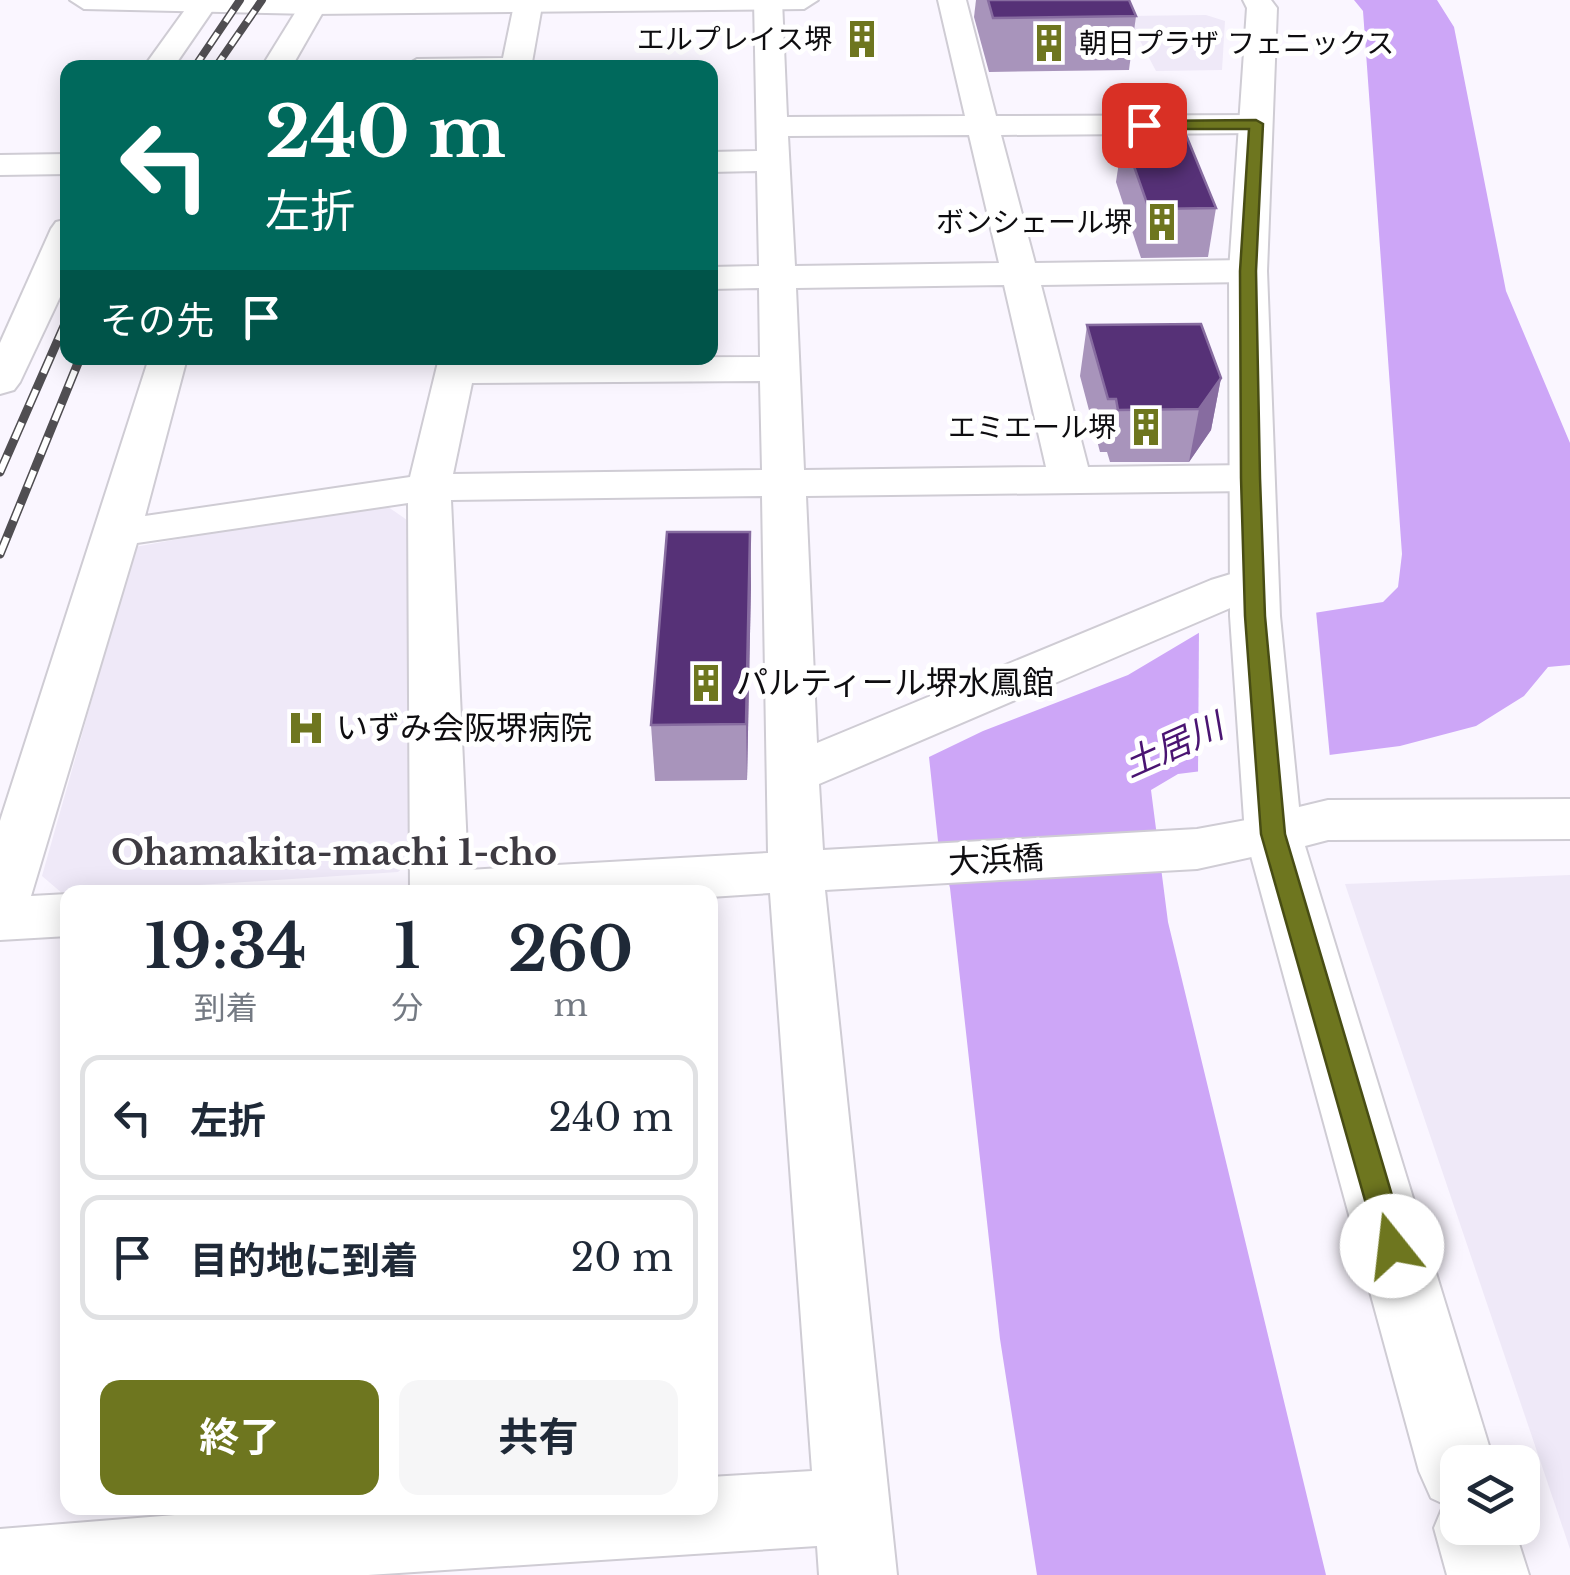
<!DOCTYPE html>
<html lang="ja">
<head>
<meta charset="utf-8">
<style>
  body { margin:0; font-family:"Libre Baskerville","Noto Sans JP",serif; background:#f6f6f7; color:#1f2937; height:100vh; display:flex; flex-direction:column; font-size:38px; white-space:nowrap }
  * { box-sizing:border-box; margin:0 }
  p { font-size:32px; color:#747a83 }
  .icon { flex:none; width:55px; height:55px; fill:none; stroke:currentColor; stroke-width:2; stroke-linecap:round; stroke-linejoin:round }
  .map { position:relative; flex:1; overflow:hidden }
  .panel { position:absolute; left:60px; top:885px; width:658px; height:630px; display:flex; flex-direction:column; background:#fff; border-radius:20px; box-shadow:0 5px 25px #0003 }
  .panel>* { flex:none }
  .hud { position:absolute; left:60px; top:60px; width:658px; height:305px; border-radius:20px; box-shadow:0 5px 25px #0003; background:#00695c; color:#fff; overflow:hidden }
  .controls { position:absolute; left:1440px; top:1445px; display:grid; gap:20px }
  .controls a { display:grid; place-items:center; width:100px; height:100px; border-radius:20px; background:#fff; box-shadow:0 5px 25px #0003; font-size:50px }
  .pin { position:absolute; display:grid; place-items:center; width:85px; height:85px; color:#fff; margin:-42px; border-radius:20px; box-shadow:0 5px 15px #0006 }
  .me { position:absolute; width:110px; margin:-55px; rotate:344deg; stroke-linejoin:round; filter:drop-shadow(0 0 8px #0008) }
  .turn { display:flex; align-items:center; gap:35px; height:210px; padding:0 40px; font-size:45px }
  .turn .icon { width:130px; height:130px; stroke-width:2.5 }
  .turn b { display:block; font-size:70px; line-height:85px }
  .then { display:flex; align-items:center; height:95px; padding:0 40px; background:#0003; gap:20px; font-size:38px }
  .eta { display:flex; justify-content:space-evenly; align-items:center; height:170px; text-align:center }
  .eta b { font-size:60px; font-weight:700; line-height:70px }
  .cta { display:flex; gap:20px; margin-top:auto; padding:20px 40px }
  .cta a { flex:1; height:115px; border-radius:20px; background:#6e761f; color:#fff; font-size:40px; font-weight:700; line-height:115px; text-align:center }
  .cta a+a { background:#f6f6f7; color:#1f2937 }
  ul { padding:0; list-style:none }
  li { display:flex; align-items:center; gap:30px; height:125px; margin:0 20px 15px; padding:0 20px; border:5px solid #e0e1e3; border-radius:20px }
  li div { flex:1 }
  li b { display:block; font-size:38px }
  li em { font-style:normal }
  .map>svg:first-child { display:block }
</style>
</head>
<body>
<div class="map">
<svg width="1570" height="1575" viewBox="0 0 1570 1575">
  <rect width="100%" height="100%" fill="#faf6ff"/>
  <g fill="#efe9f8">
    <polygon points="1206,15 1225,21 1222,70 1156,71 1127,16"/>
    <polygon points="381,502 407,520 422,851 398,872 63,894 42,876 135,547"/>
    <polygon points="1570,875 1570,1549 1345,884"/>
  </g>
  <polygon fill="#cda6f7" points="1354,0 1437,0 1454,27 1506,291 1570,443 1570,665 1548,667 1524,696 1476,726 1400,746 1178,774 1151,790 1168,922 1326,1575 1037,1575 1000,1339 950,888 938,841 929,757 983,731 1128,675 1202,631 1383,602 1398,587 1402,554 1363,11"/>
  <polygon fill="#faf6ff" points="1316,611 1330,758 1198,776 1199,628"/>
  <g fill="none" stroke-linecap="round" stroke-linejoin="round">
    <g stroke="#cfccd4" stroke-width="4">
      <g id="street">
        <polygon points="192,0 214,0 217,4 173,68 143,68"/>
        <polygon points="303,0 323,0 327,5 291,68 261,68"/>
        <polygon points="515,0 543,0 531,68 402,68 417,59 503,58"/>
        <path d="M754,0H782L787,117L965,116L938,0H966L996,116L1256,115L1272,124L1256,133L1001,135L1035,263L1248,260L1261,263L1266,271L1261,279L1248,282L1041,285L1088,467L1251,465L1266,469L1272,478L1266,487L1251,491L806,496L817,743L1211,580L1254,567L1270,571L1277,581L1270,591L819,784L823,850L1197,829L1273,815L1292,820L1300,834L1292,848L1197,869L825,890L897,1575H819L817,1546L368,1575H0V1529L263,1508H710V1477L812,1471L770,893L710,897V892H410L408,503L137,543L31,896L68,894V936L0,940V821L149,358H187L145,516L410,477L439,358L760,357L759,288L710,289V267L759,266L757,171L710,172V152L757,151ZM969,135L999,263L795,266L788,136ZM1004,285L1046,467L804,470L796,288ZM760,381L762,470L453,474L472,383ZM762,496L768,853L468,870L451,500Z"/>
        <polygon points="68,154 68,174 0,175 0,155"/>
        <polygon points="68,219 68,280 20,382 14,390 0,394 0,343 51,229 56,222"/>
      </g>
    </g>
    <g stroke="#cfccd4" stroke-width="4">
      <polygon id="secondary" points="1243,0 1271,0 1277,8 1267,271 1280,616 1299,807 1328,800 1570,799 1570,839 1328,840 1305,846 1494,1462 1458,1462 1458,1528 1514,1528 1529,1575 1447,1575 1434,1528 1444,1504 1431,1498 1419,1471 1245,834 1230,616 1229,271 1247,8"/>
    </g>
    <g stroke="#cfccd4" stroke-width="4">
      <polygon id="highway" points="70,0 818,0 804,9 313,14 84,9"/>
    </g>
    <use href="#street" fill="#fff" fill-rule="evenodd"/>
    <use href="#secondary" fill="#fff" fill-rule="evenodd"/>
    <use href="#highway" fill="#fff" fill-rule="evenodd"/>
    <g stroke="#504e52" stroke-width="8">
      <g id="rail-far1">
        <polyline points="194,68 240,0"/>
        <polyline points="215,68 262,0"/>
      </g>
    </g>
    <g stroke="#504e52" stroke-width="9">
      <g id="rail">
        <polyline points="0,472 68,317"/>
        <polyline points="0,554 80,358"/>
      </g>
    </g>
    <use href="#rail-far1" stroke="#fff" stroke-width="5" stroke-dasharray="14" stroke-linecap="butt"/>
    <use href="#rail" stroke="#fff" stroke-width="6" stroke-dasharray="18" stroke-linecap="butt"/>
  </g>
  <g fill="#a894bb">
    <polygon points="976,0 1129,0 1136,16 1129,70 989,72 974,17"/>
    <polygon points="1123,135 1216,208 1208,257 1141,258 1116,182"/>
    <polygon points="1087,325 1221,378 1211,430 1189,462 1110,462 1107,452 1100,452 1080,376"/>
    <polygon points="750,532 751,586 747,780 655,781 651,725"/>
  </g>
  <g fill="#876ca0">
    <polygon points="1221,378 1211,430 1189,462 1199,409"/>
    <polygon points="750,532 751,586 747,780 746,724"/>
  </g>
  <g fill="#563177" stroke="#876ca0" stroke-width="2.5">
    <polygon points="988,0 1129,0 1136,16 993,18"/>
    <polygon points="1123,135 1186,135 1216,208 1149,209"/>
    <polygon points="1201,324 1221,378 1199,409 1118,410 1116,399 1108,399 1087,325"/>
    <polygon points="667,532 750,532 746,724 651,725"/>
  </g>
  <polygon fill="#6e761f" stroke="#484d14" stroke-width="2.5" points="1256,120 1263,124 1256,271 1260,478 1265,616 1285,834 1407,1246 1403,1255 1392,1259 1382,1255 1378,1246 1261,834 1245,616 1241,478 1240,271 1249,129 1144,129 1137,125 1144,121"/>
  <defs>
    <g id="building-bare" transform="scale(3)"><path d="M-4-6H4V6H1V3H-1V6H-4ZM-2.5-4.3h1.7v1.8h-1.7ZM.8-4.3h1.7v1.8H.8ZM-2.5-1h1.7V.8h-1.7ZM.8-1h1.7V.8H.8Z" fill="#6e761f" stroke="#fff" stroke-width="2.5" paint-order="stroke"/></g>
    <g id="hospital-bare" transform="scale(3)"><path d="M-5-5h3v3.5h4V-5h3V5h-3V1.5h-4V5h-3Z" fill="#6e761f" stroke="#fff" stroke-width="2.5" paint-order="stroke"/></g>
  </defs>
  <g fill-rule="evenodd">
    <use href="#building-bare" x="862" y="39"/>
    <use href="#building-bare" x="1049" y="43"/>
    <use href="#building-bare" x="1162" y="222"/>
    <use href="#building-bare" x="1146" y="427"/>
    <use href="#building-bare" x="706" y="683"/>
    <use href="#hospital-bare" x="306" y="728"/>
  </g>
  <g text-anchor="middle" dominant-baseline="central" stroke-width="10" stroke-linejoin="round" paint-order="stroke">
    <g font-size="28" fill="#0e0d10" stroke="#fff" text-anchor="end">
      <text x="832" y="39">エルプレイス堺</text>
      <text x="1079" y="43" text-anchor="start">朝日プラザ フェニックス</text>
      <text x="1132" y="222">ボンシェール堺</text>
      <text x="1116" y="427">エミエール堺</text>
    </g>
    <g font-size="32" fill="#0e0d10" stroke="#fff" text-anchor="start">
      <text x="736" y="683">パルティール堺水鳳館</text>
      <text x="336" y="728">いずみ会阪堺病院</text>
    </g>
    <g font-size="32" fill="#0e0d10" stroke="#fff">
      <text transform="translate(996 860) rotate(-3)">大浜橋</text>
    </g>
    <g font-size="35" font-style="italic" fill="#4a1472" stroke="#fff">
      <text transform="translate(1173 745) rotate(-24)">土居川</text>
    </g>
    <g font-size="35" font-weight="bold" fill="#3e3b42" stroke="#fff">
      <text x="334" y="852">Ohamakita-machi 1-cho</text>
    </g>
  </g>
</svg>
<div class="controls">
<a><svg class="icon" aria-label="layers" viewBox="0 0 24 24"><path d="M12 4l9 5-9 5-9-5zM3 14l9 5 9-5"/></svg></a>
</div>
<div class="pin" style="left:1144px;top:125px;background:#d93025"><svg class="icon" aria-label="arrive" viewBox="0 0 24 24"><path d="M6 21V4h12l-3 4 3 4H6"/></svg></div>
<svg class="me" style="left:1392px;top:1246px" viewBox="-20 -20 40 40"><circle r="19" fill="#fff"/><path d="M0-13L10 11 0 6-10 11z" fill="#6e761f"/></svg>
<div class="hud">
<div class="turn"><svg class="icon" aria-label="left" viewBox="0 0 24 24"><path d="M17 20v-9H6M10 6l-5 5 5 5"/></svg><div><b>240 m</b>左折</div></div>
<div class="then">その先<svg class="icon" aria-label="arrive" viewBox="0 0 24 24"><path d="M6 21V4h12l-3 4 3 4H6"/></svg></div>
</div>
<section class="panel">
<div class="eta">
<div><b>19:34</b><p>到着</p></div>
<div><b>1</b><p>分</p></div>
<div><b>260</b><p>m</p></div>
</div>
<ul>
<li><svg class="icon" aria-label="left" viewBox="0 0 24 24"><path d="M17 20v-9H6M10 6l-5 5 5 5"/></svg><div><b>左折</b></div><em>240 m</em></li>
<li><svg class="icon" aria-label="arrive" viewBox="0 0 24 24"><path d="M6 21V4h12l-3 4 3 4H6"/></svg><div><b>目的地に到着</b></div><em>20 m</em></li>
</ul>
<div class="cta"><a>終了</a><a>共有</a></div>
</section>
</div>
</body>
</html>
